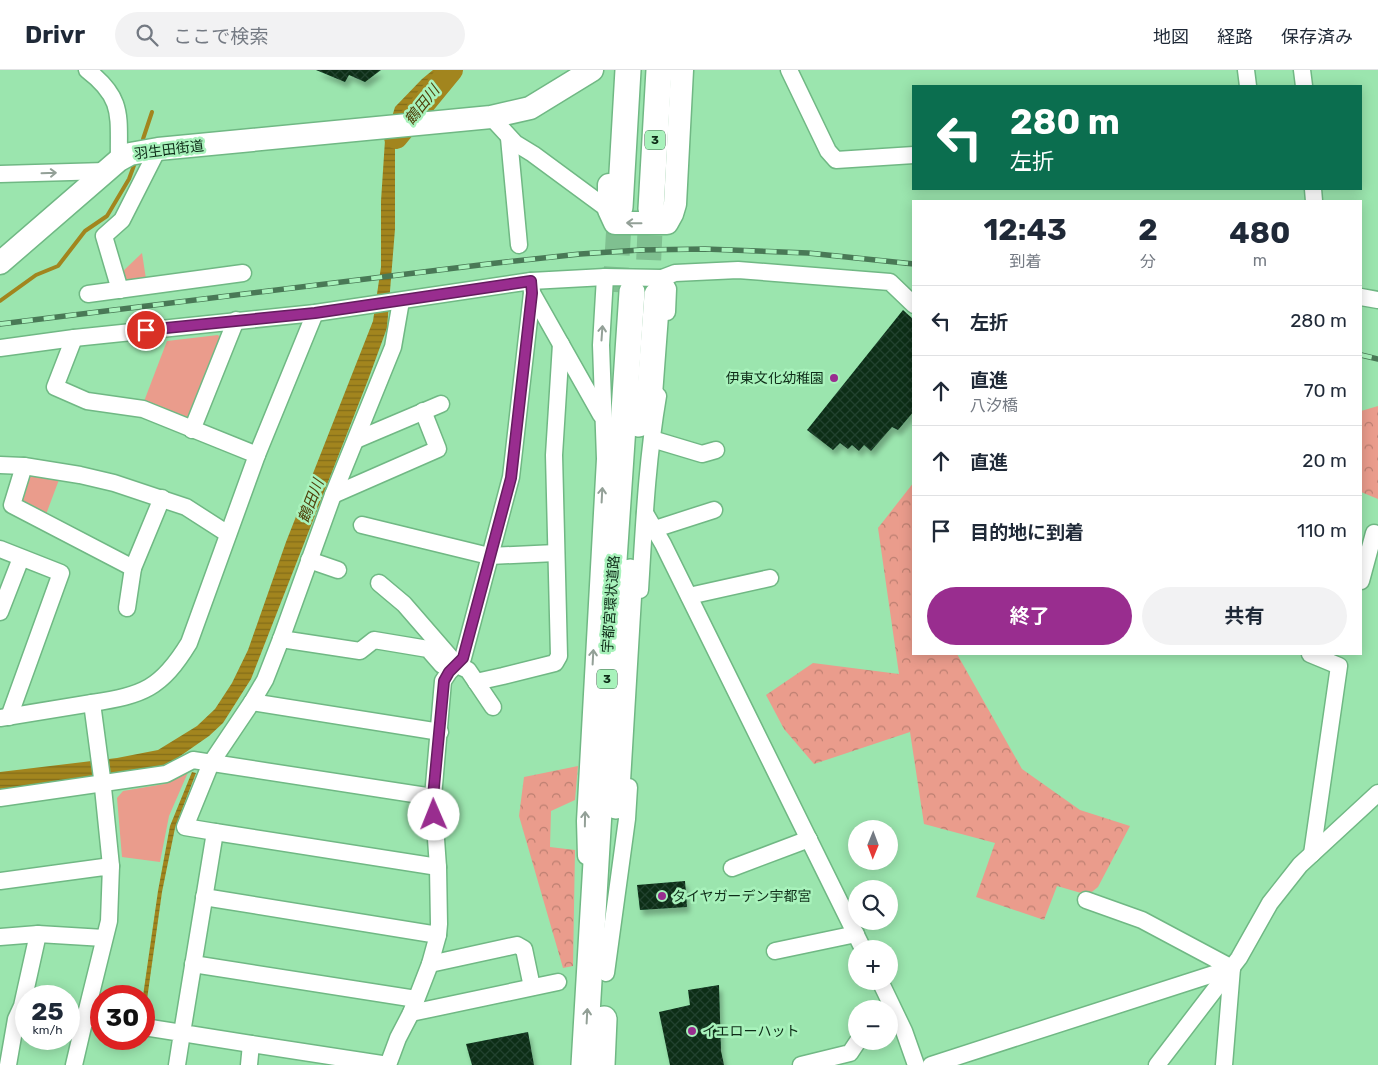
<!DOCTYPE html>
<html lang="ja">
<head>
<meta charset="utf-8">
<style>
  body { margin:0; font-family:Rubik,"Noto Sans JP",sans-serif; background:#f2f2f3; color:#1f2937; height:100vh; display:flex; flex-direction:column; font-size:19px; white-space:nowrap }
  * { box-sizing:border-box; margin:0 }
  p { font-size:16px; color:#747a83 }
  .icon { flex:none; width:28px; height:28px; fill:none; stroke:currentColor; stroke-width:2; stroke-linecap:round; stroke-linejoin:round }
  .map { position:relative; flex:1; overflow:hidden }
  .sheet { position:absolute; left:912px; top:130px; width:450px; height:455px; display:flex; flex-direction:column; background:#fff; border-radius:0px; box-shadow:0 2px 12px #0003 }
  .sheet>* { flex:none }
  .guide { position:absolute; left:912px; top:15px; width:450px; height:105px; border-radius:0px; box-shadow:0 2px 12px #0003; background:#0b6e4f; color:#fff; overflow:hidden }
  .needle { width:32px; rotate:181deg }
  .tools { position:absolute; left:848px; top:750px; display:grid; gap:10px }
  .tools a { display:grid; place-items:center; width:50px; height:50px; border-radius:50%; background:#fff; box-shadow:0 2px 12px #0003; font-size:25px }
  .speed { position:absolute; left:15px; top:915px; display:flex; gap:10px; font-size:25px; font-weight:700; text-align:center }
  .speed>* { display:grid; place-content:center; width:65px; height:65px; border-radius:50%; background:#fff; box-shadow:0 2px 12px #0003; line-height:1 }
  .speed small { font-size:12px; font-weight:400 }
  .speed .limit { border:8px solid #d22; background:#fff; color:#111 }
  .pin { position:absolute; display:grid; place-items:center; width:42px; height:42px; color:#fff; margin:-21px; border:2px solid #fff; border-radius:50%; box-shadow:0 1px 5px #0007 }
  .me { position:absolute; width:55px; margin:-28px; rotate:359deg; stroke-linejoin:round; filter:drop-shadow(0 0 4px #0008) }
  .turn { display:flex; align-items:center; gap:18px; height:105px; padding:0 15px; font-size:22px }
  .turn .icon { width:65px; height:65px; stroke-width:2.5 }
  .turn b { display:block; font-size:35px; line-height:42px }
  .eta { display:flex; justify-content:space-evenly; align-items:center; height:85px; text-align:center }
  .eta b { font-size:30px; font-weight:700; line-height:35px }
  .button { display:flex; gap:10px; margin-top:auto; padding:10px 15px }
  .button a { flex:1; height:58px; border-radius:30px; background:#992d8f; color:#fff; font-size:20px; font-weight:700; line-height:58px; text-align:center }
  .button a+a { background:#f2f2f3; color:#1f2937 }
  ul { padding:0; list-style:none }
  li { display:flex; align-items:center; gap:15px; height:70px; padding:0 15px; border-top:1px solid #e0e1e3 }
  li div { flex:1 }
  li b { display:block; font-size:19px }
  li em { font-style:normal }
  header { display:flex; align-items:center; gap:30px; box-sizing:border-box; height:70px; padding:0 25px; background:#fff; border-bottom:1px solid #e0e1e3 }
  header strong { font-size:24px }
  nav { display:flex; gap:28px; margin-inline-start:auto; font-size:18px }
  .search { width:350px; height:45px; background:#f2f2f3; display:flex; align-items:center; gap:12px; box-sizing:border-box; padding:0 18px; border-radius:28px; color:#747a83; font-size:19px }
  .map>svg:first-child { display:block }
</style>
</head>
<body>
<header>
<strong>Drivr</strong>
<div class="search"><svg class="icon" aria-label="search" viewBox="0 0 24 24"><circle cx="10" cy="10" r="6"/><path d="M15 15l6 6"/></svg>ここで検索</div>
<nav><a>地図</a><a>経路</a><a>保存済み</a></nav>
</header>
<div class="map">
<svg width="1378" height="995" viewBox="0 0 1378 995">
  <defs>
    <pattern id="forest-crowns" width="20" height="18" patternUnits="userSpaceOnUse" patternTransform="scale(1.25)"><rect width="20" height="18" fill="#ea9c8c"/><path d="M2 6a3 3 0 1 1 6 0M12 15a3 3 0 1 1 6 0" fill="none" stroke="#bc7f71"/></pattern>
    <pattern id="water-rules" width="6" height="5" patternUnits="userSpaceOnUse" patternTransform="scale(1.25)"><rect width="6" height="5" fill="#a2851e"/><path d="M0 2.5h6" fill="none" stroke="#826d19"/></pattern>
    <pattern id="building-cross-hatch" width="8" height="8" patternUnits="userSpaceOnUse" patternTransform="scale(1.25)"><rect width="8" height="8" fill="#082d16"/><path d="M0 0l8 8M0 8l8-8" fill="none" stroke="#22432f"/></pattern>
    <filter id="shadow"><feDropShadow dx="3" dy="5.5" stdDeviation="2.5" flood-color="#0004"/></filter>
  </defs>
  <rect width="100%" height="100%" fill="#9be5ae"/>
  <g fill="url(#forest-crowns)">
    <polygon points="1378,336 1378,429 1361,422 1361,341"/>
    <polygon points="914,412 914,584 957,584 1022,699 1080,740 1130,756 1098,817 1088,825 1057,816 1044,850 976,827 995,773 924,754 910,662 814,694 784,659 766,625 813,593 899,604 878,458"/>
    <polygon points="578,696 575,730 551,741 550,777 575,780 573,896 563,898 519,746 524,707"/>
  </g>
  <g fill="#ea9c8c">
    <polygon points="142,183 146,209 129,211 121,207 120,204"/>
    <polygon points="218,265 223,271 190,353 143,334 167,271"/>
    <path d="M35,403L60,407L45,447L23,436C18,422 23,411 35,403Z"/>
    <polygon points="189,700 169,746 160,792 122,787 117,728 123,721 164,714"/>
  </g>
  <g fill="url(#water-rules)">
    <polygon points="433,0 457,0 425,24 395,75 395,159 387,258 368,310 251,609 223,653 209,666 176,689 158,698 135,702 0,719 0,702 117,688 158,680 197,656 215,639 232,613 248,580 286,472 373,251 381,197 381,131 385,70 395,37 422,9"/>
    <polygon points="192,702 196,703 175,758 162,822 144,951 143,926 158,821 170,756"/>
  </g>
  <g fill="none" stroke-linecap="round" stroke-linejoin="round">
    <g stroke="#a2851e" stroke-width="4">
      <polyline points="143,69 152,42"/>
      <polyline points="0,231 36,205 58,196 85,161 107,146 129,109 136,90"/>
    </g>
    <polyline stroke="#a2851e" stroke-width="24" points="396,67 451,0"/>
  </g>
  <g fill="url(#building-cross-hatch)" filter="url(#shadow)">
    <polygon points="316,0 381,0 365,12 349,5 345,12"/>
    <polygon points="903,240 914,250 914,341 898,360 892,357 871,381 864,375 859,381 852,375 848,379 840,373 833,380 807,360"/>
    <polygon points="685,811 687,837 640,840 637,815"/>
    <polygon points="719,915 721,981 724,995 670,995 659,942 690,935 688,920"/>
    <polygon points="528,962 534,995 472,995 466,974"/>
  </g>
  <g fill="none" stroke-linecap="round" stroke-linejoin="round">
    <g stroke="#7fc090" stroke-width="25" stroke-dasharray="25 12" stroke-linecap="butt">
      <polyline points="615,222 620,137"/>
      <polyline points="647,227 651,139"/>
    </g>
    <g stroke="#70b884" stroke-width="19">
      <g id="minor">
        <path d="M87,0C125,29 118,47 119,90"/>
        <polyline points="789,0 828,81 836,90 914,85"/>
        <polyline points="1246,0 1248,16"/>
        <polyline points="1302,0 1304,16"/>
        <polyline points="491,47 515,73 533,84 609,140"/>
        <polyline points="509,68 519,175"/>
        <polyline points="0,104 106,101"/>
        <polyline points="1313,119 1314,131"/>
        <polyline points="662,208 675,203 738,200 890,212 914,235"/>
        <polyline points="120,220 104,166 122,150 158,79"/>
        <polyline points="532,223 601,345"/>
        <polyline points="88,224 243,203"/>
        <polyline points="1361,227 1378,230"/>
        <polyline points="74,268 55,317 87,331 143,339 257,385"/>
        <polyline points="0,278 74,268 315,243 531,211 605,207 662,208 668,219 667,242"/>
        <polyline points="192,360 236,250"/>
        <polyline points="652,369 702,384 716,380"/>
        <polyline points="356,370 441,334"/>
        <polyline points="0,395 24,396 80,405 114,413 186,437 228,464"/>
        <polyline points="24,396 12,435 133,498 162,428"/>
        <polyline points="333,425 438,379 423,341"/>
        <polyline points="645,443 663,474 863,879"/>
        <polyline points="362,455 489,486 556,483"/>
        <polyline points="655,459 714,440"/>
        <polyline points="0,479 61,503 9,647"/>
        <polyline points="309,490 338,500"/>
        <polyline points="1361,511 1374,463 1378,466"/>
        <polyline points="379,513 404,534 457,595"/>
        <path d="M640,520C644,455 647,390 658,326"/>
        <polyline points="689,526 770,508"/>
        <polyline points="127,538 133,498"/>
        <polyline points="0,542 21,488"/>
        <polyline points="281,569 360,581 374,570 428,579 442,595 457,595 468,600 493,637"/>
        <polyline points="1310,584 1339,596 1312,784"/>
        <polyline points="476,612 503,606 555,593 559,586 554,385 561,274"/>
        <polyline points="252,632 440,662"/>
        <polyline points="0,648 92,633"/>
        <polyline points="0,728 166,704 193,690 433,727"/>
        <polyline points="215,762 438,797"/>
        <polyline points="586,786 585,751 605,389 601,275 605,207"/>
        <path d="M111,796L102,708L92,633C143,625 161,619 189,573L257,385L315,243"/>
        <polyline points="732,798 809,769"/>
        <polyline points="0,811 111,796 109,851 85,948 101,950"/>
        <polyline points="204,827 438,865"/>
        <polyline points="1086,830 1142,850 1232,898"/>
        <polyline points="0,867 38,864 104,868"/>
        <polyline points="775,881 856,864"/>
        <polyline points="193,894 416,929"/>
        <polyline points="430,894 517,875 524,879 532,917"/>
        <polyline points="606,903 627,749 629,717"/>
        <polyline points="880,911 904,961 916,995"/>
        <polyline points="411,943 558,912"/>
        <polyline points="144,957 182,963 177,995"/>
        <polyline points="251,974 182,963 215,762 185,757 211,693 252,632 265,610 281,569 333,425 393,277 401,231"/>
        <polyline points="8,995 16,949 22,936 38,864"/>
        <polyline points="74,995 85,948"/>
        <polyline points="249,995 251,974 388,995"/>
        <polyline points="388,995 398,968 411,943 430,894 438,865 439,854 438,797 433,727 443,611 449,602 463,588 511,407 532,223 531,211"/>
        <polyline points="801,995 850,983 858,971"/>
        <polyline points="931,995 1232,898"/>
        <polyline points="1157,995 1239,888 1270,833 1300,795 1378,723"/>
        <polyline points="1224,995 1232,898"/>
      </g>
    </g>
    <g stroke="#70b884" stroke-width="25">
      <g id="secondary">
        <polyline points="609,115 609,140 615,153 667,153 672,144 675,134 682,0"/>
        <polyline points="0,193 119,90 130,84 158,79 491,47 530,38 592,0"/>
      </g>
    </g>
    <g stroke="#70b884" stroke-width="28">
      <g id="primary">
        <polyline points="620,137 628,0"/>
        <polyline points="651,139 659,0"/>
        <polyline points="639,354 650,318 657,225"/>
        <polyline points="616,736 630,502"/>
        <polyline points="584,995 613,505 632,222"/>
        <polyline points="602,995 604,949"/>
      </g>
    </g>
    <use href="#minor" stroke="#fff" stroke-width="16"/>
    <use href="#secondary" stroke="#fff" stroke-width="22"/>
    <use href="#primary" stroke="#fff" stroke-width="25"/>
    <g stroke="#497956" stroke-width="5.5">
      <g id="rail">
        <polyline points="0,254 488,194 580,184 640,180 705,179 808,183 914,194"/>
        <polyline points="1361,285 1378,289"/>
      </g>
    </g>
    <use href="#rail" stroke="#a8f2bb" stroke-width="4" stroke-dasharray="11" stroke-linecap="butt"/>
  </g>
  <defs><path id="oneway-shaft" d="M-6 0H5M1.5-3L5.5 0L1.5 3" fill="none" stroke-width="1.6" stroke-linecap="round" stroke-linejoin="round" transform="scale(1.25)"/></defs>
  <g stroke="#93a097">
    <use href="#oneway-shaft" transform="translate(49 103) rotate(-2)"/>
    <use href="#oneway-shaft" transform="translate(634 153) rotate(-179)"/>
    <use href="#oneway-shaft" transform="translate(602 263) rotate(-86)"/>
    <use href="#oneway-shaft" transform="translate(602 425) rotate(-87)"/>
    <use href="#oneway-shaft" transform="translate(593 587) rotate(-87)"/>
    <use href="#oneway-shaft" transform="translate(585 749) rotate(-89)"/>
    <use href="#oneway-shaft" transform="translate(587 946) rotate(-87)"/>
  </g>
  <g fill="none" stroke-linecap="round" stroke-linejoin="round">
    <g stroke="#631d5d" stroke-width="12">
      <polyline id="route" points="146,260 315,243 531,211 532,223 511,408 463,588 449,602 444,611 433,727 434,745"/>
    </g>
    <use href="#route" stroke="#992d8f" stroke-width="9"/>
  </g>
  <g fill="#992d8f" stroke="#a8f2bb" stroke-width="2">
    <circle cx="834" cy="308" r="5"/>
    <circle cx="662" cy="826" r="5"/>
    <circle cx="692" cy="961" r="5"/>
  </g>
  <g text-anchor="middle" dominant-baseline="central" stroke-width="5" stroke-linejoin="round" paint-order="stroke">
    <g fill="#a8f2bb" stroke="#3c6749" stroke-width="1">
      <rect x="645" y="60.5" width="20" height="19" rx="4"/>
      <rect x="597" y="599.5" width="20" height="19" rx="4"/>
    </g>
    <g font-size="12" font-weight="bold" fill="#0e2c18">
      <text x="655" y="70">3</text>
      <text x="607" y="609">3</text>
    </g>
    <g font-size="14" fill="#0e2c18" stroke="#a8f2bb">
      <text transform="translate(169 80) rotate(-7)">羽生田街道</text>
      <text transform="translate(611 534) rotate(-86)">宇都宮環状道路</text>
    </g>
    <g font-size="14" fill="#0e2c18" stroke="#a8f2bb" text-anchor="start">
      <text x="824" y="308" text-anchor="end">伊東文化幼稚園</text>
      <text x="672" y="826">タイヤガーデン宇都宮</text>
      <text x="702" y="961">イエローハット</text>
    </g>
    <g font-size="15" font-style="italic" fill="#4f400a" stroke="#a8f2bb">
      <text transform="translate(422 35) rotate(-51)">鶴田川</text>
      <text transform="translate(311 431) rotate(-69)">鶴田川</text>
    </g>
  </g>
</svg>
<div class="tools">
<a><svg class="needle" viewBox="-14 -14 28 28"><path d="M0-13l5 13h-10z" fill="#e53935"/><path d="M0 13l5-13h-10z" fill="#747a83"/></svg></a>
<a><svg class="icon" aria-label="search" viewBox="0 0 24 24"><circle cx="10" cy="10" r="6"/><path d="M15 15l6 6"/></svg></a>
<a>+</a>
<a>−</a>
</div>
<div class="speed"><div>25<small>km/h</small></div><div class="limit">30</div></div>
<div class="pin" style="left:146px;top:260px;background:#d93025"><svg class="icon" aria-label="arrive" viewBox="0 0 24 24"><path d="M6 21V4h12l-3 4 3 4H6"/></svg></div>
<svg class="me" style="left:434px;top:745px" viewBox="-20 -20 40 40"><circle r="19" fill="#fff"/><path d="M0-13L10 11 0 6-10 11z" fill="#992d8f"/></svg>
<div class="guide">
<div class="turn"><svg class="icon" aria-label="left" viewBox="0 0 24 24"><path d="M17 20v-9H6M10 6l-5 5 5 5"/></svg><div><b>280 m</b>左折</div></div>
</div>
<section class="sheet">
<div class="eta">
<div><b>12:43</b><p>到着</p></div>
<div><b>2</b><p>分</p></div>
<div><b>480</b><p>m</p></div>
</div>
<ul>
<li><svg class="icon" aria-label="left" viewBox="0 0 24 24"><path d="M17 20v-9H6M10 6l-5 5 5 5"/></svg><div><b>左折</b></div><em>280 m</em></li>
<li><svg class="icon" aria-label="ahead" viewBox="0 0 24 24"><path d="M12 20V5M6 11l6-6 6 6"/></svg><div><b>直進</b><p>八汐橋</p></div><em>70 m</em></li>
<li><svg class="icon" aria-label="ahead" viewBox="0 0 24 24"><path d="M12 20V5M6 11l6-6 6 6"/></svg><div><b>直進</b></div><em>20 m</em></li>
<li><svg class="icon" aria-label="arrive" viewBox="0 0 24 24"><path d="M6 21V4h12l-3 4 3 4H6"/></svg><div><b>目的地に到着</b></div><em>110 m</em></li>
</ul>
<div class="button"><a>終了</a><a>共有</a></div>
</section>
</div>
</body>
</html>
